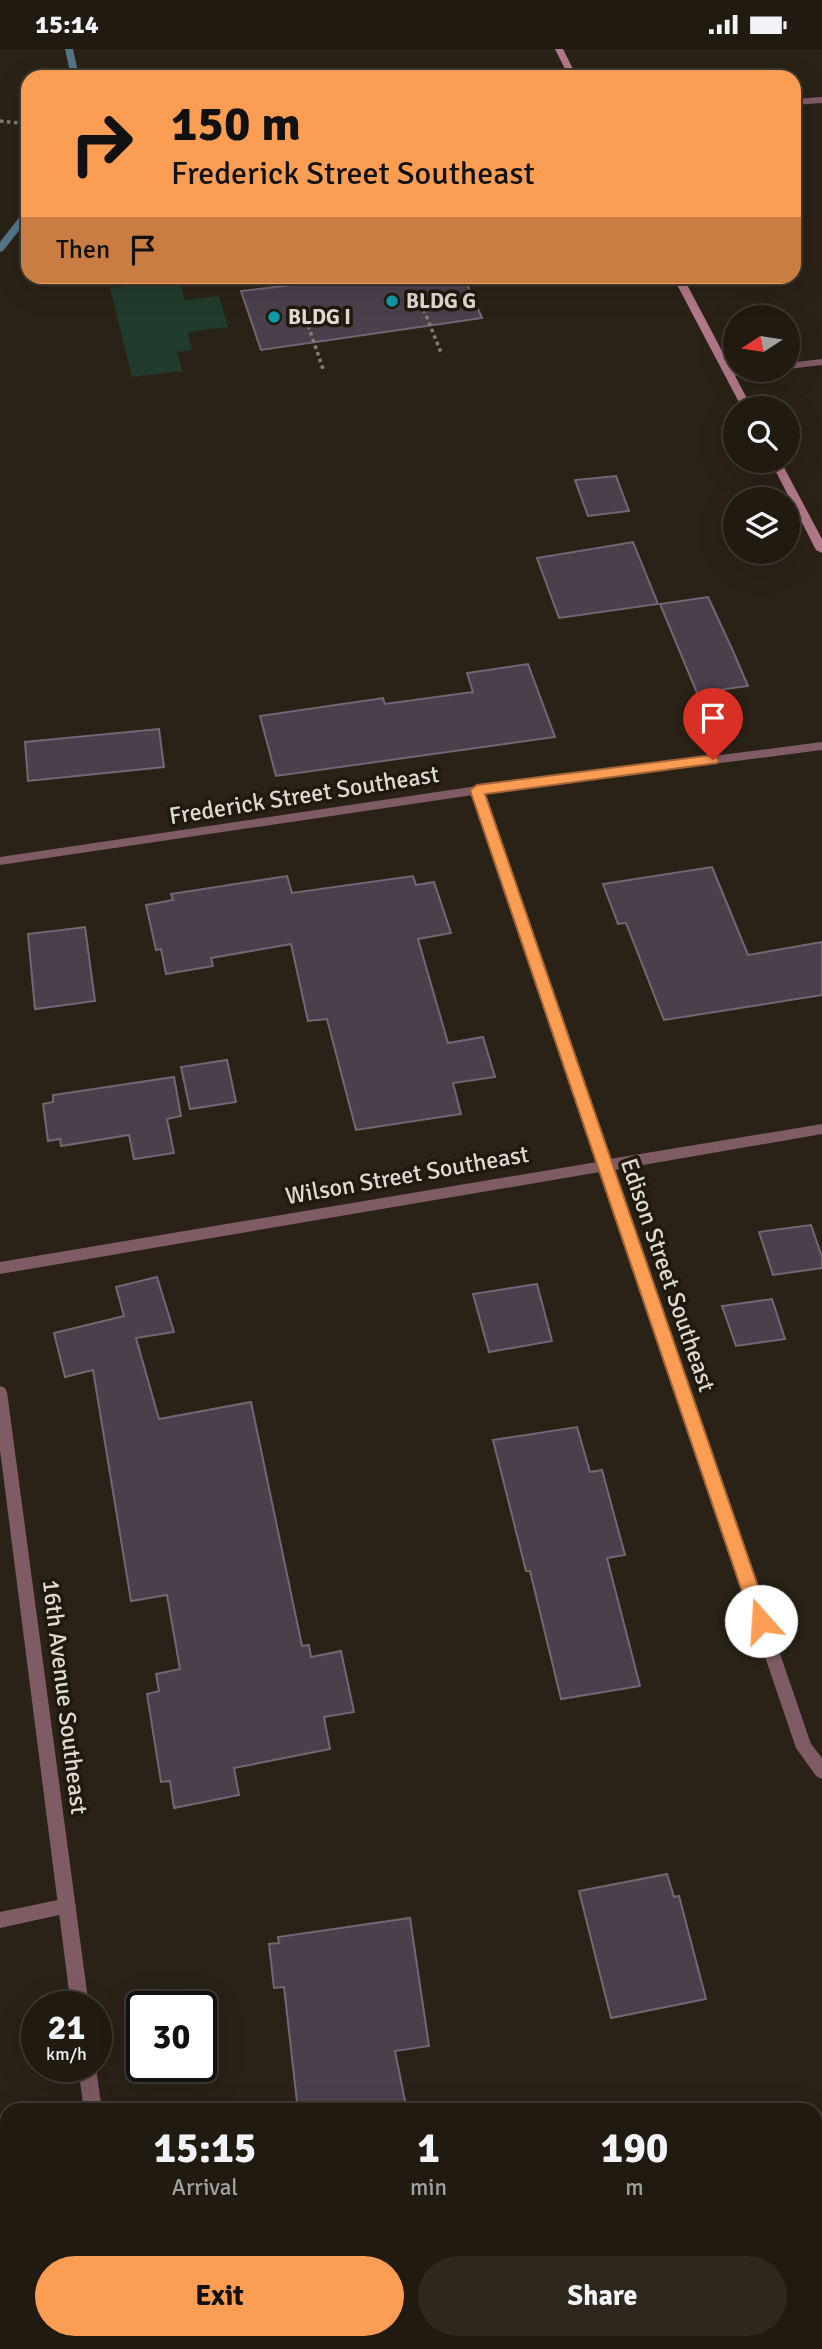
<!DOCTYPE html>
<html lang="en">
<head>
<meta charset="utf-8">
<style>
  body { margin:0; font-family:Signika,sans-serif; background:#2d271e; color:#f1f3f6; height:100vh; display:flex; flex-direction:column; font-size:26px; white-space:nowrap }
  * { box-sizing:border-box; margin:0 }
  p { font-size:23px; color:#a2a19f }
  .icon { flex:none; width:38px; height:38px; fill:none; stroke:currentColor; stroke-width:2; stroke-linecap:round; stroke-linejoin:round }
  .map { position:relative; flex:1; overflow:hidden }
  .panel { position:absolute; left:0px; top:2054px; width:822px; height:247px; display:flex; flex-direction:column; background:#201a10; border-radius:21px 21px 0 0; box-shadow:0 7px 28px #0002,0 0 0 2px #3d3830 }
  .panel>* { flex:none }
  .hud { position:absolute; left:21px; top:21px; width:780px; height:214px; border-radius:21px; box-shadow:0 7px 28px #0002,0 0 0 2px #3d3830; background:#fc9d54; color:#111; overflow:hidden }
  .needle { width:46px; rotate:258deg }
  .controls { position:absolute; left:723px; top:256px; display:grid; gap:14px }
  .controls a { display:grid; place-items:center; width:77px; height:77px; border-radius:50%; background:#201a10; box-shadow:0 7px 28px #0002,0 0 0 2px #3d3830; font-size:35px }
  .speed { position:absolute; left:21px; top:1942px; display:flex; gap:14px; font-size:35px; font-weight:700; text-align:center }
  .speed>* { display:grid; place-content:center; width:91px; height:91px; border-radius:50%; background:#201a10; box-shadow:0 7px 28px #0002,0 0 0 2px #3d3830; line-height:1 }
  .speed small { font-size:18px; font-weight:400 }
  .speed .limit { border:4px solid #111; border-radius:10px; background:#fff; color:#111 }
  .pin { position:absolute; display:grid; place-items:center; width:60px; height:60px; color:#fff; margin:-72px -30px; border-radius:50% 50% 50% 0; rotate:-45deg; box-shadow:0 0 7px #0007 }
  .pin .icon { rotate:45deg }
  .me { position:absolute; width:77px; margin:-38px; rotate:341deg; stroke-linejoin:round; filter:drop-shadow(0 0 5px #0008) }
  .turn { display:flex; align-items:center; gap:24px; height:147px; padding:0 35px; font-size:32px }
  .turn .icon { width:91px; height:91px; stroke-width:2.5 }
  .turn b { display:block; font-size:49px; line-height:60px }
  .then { display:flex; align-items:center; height:66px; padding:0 35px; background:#0003; gap:14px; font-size:26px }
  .eta { display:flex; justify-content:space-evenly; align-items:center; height:119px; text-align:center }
  .eta b { font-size:42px; font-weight:800; line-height:49px }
  .cta { display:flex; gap:14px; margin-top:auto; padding:14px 35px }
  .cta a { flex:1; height:80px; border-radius:42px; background:#fc9d54; color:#111; font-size:28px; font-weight:800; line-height:80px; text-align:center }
  .cta a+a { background:#2d271e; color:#f1f3f6 }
  .status { display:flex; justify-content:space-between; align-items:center; height:49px; padding:0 35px; background:#201a10; direction:ltr }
  .status svg { height:19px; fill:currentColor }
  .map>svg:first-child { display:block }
</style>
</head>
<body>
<div class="status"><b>15:14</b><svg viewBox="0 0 49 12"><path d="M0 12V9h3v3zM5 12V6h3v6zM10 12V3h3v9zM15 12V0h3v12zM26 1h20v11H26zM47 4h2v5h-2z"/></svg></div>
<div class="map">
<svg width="822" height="2300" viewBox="0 0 822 2300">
  <rect width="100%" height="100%" fill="#2a2216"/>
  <polygon fill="#213c2c" points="179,231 185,251 219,247 228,278 188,283 192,301 177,303 182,322 132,328 110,239"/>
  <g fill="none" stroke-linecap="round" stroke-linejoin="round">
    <g fill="#547688" fill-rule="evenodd">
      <polygon points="65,0 73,0 79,28 71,28"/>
      <polygon points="28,160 28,170 3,202 0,203 0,193 25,161"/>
    </g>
  </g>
  <g fill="#49404c" stroke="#716775" stroke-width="2">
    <polygon points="357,228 464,228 482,269 261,301 241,242"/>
    <polygon points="616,427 629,462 588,467 575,431"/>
    <polygon points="633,493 658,555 559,569 537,509"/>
    <polygon points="708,548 733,602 748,637 697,644 660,555"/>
    <polygon points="528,615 555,688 276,727 260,667 383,649 385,655 473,643 467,624"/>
    <polygon points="159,680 164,718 28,732 25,693"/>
    <polygon points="712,818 748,906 822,893 822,946 664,971 626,874 618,875 603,835"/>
    <polygon points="287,827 292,844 413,827 416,836 434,833 451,884 418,890 448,994 483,988 495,1028 453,1034 461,1065 356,1081 327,970 308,972 291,895 211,909 213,917 166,925 161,900 156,901 146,856 173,851 171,845"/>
    <polygon points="85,878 95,952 35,960 28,885"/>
    <polygon points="227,1011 236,1053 190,1060 181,1018"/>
    <polygon points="174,1028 181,1067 167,1070 174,1104 134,1110 129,1086 61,1097 60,1090 48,1092 43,1055 53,1053 53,1046"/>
    <polygon points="811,1176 822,1208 822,1219 773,1226 759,1183"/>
    <polygon points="157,1228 174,1283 136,1289 159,1370 251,1353 302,1597 309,1596 311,1608 341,1602 354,1663 324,1668 330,1700 234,1719 239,1746 174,1759 170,1732 161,1733 147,1645 159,1642 156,1625 180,1620 167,1546 131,1552 93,1321 65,1328 54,1284 124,1267 116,1238"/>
    <polygon points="537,1235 552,1292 489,1303 473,1245"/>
    <polygon points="772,1250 785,1290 736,1297 722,1257"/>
    <polygon points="577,1378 590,1423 602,1421 625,1506 607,1509 640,1637 561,1650 530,1522 526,1522 493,1391"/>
    <polygon points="667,1825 674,1848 679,1847 706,1950 611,1969 579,1842"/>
    <polygon points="410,1869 429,1997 395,2002 407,2062 298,2062 284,1938 274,1939 269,1895 279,1894 278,1888"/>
  </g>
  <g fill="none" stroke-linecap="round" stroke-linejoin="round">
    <g stroke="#827c71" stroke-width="3.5" stroke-dasharray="3.5 3.5" stroke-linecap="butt">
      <polyline points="0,72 28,75"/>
      <polyline points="421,254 442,306"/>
      <polyline points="306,270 323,320"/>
    </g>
    <polygon fill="#7f5b64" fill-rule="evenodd" points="67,1849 73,1851 76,1857 73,1863 0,1879 0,1863"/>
    <g fill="#7f5b64" fill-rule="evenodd">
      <polygon points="822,48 822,54 794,56 794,50"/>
      <polygon points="822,310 822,316 788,320 788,314"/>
      <path d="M765,320C756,325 733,330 724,324L735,320Z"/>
      <polygon points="822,693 822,701 484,744 610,1110 822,1075 822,1085 614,1121 811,1695 822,1709 822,1730 816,1727 796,1699 600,1123 0,1225 0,1213 597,1113 473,746 0,816 0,808 477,737"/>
      <polygon points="0,1337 5,1339 7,1343 89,1958 71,1958 0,1401"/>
      <polygon points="78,2018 96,2018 102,2062 84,2062"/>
      <polygon points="62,2294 82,2294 81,2300 61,2300"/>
    </g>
    <g fill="#b27988" fill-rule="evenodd">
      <polygon points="555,0 563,0 577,28 569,28"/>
      <polygon points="673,228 683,228 752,359 742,359"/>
      <polygon points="770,411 780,411 822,490 822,504 816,501"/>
    </g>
  </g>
  <polygon fill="#fc9d54" stroke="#a46637" stroke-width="2" points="713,706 719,711 717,714 485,745 770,1572 767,1577 761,1580 754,1577 752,1572 470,741 477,736"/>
  <g fill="#0f9aa8" stroke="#20190d" stroke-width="2.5">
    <circle cx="392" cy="252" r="7"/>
    <circle cx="274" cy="268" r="7"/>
  </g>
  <g text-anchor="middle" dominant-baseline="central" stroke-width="7" stroke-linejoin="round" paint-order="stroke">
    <g font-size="21" font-weight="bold" fill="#ded9d1" stroke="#20190d" text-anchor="start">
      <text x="406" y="252">BLDG G</text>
      <text x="288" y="268">BLDG I</text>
    </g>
    <g font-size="24" fill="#ded9d1" stroke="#20190d">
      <text transform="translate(304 746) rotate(-9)">Frederick Street Southeast</text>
      <text transform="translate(407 1126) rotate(-10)">Wilson Street Southeast</text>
      <text transform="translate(668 1226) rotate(71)">Edison Street Southeast</text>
      <text transform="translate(65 1648) rotate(83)">16th Avenue Southeast</text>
    </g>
  </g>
</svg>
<div class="controls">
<a><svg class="needle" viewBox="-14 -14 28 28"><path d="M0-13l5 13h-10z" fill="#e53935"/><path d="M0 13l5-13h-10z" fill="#a2a19f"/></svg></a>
<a><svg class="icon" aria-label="search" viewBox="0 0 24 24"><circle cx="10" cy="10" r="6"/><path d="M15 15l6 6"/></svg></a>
<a><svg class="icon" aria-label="layers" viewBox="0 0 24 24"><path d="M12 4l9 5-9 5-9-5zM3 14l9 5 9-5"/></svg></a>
</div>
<div class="speed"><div>21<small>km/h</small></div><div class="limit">30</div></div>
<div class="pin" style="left:713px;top:711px;background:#d93025"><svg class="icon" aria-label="arrive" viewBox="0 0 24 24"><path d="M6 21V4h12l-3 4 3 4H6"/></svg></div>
<svg class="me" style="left:761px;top:1572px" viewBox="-20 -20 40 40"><circle r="19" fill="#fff"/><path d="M0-13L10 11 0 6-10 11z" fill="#fc9d54"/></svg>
<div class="hud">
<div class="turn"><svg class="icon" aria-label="right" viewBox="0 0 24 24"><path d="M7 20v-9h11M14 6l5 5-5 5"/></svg><div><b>150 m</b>Frederick Street Southeast</div></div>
<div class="then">Then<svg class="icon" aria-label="arrive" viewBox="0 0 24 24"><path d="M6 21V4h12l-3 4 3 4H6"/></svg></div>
</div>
<section class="panel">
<div class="eta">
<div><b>15:15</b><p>Arrival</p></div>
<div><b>1</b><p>min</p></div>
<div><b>190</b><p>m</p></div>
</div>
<div class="cta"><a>Exit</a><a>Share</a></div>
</section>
</div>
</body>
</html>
